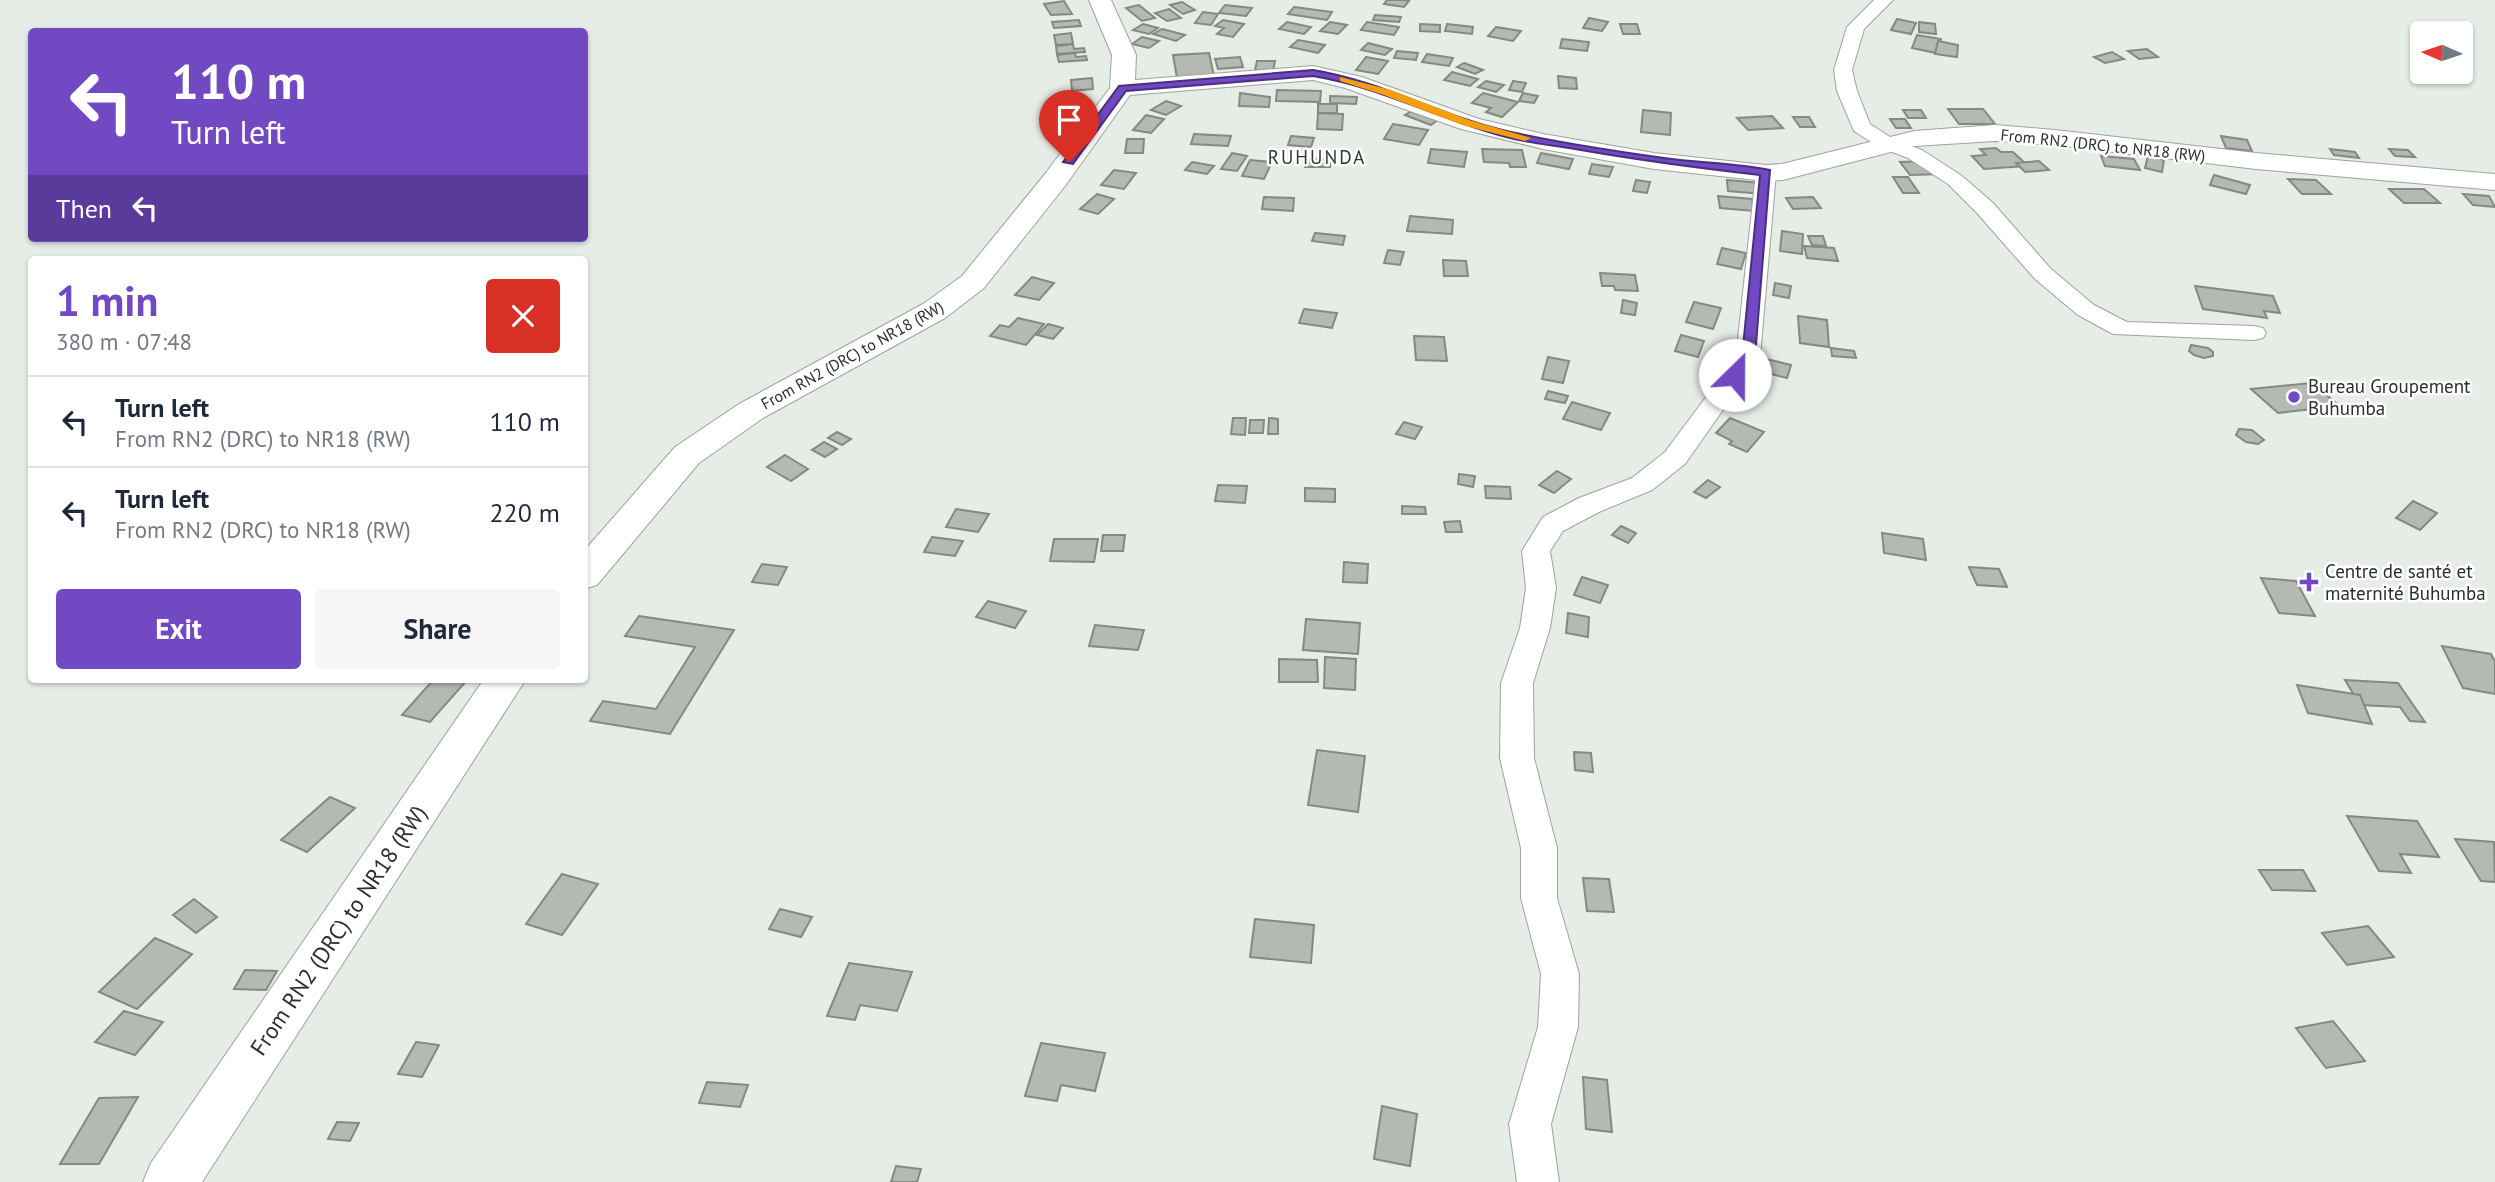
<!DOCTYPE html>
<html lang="en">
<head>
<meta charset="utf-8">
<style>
  body { margin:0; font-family:"PT Sans",sans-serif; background:#f6f6f7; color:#1f2937; height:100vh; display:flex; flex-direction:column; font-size:26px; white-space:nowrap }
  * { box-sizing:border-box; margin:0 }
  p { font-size:23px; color:#747a83 }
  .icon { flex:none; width:38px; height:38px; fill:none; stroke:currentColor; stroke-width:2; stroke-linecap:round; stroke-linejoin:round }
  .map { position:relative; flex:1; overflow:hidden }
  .sheet { position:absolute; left:28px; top:256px; width:560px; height:427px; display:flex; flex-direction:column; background:#fff; border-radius:7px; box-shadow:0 2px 5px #0004 }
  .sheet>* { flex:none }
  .banner { position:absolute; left:28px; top:28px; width:560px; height:214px; border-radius:7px; box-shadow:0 2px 5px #0004; background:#7149c2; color:#fff; overflow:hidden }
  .needle { width:46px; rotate:273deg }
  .fabs { position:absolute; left:2410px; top:21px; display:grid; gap:14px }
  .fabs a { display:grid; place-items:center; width:63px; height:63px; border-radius:7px; background:#fff; box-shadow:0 2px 5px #0004; font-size:35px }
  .pin { position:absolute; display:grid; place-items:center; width:60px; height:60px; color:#fff; margin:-72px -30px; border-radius:50% 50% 50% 0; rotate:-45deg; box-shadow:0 0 7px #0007 }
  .pin .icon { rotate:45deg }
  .me { position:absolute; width:77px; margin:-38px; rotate:23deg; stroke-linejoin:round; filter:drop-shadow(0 0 5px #0008) }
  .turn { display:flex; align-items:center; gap:24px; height:147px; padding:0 28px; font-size:32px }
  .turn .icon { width:91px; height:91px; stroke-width:2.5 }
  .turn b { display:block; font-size:49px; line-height:60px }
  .then { display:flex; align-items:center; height:66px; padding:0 28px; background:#0003; gap:14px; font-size:26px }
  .round { display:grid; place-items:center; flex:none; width:74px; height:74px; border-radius:7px; background:#f6f6f7 }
  .summary { display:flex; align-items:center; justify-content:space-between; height:119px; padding:0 28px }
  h1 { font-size:42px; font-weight:600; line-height:52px; color:#7149c2 }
  .cta { display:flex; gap:14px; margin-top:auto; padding:14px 28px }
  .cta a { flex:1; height:80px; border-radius:7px; background:#7149c2; color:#fff; font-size:28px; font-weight:600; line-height:80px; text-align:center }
  .cta a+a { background:#f6f6f7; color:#1f2937 }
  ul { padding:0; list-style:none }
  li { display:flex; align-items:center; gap:21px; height:91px; padding:0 28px; border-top:2px solid #e0e1e3 }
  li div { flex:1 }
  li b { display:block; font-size:26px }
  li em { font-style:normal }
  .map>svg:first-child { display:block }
</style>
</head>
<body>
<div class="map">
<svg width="2495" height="1182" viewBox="0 0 2495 1182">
  <rect width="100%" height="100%" fill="#e6ece6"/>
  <g fill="#b4b9b4" stroke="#848984" stroke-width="2">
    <polygon points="1387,0 1403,0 1409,1 1404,7 1384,4"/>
    <polygon points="1064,1 1072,14 1051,15 1044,4"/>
    <polygon points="1182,2 1195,10 1183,14 1170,5"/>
    <polygon points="1139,5 1155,18 1142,21 1126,8"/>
    <polygon points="1225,5 1252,8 1246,16 1219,13"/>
    <polygon points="1294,7 1332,12 1327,20 1288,14"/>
    <polygon points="1169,9 1181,18 1167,21 1155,13"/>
    <polygon points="1203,12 1218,14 1211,25 1195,23"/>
    <polygon points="1375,15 1401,17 1399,22 1373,20"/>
    <polygon points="1589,18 1608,22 1602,31 1583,28"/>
    <polygon points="1897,19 1916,23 1911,34 1891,30"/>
    <polygon points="1079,20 1081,26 1054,28 1052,22"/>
    <polygon points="1223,20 1244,24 1233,37 1217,34 1224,28 1215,26"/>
    <polygon points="1287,22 1311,27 1304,34 1279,29"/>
    <polygon points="1330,22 1347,25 1338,34 1320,31"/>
    <polygon points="1367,22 1399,27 1394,35 1361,30"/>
    <polygon points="1919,22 1935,24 1936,34 1919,32"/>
    <polygon points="1143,24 1158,28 1149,34 1133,30"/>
    <polygon points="1420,24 1440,25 1440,32 1420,31"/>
    <polygon points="1447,24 1473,27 1472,34 1445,31"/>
    <polygon points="1620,24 1637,24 1640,34 1623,34"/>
    <polygon points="1496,27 1521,31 1513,41 1488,36"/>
    <polygon points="1162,29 1185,35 1176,41 1153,34"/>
    <polygon points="1071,33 1073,44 1056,45 1054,35"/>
    <polygon points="1917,35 1941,39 1936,53 1912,48"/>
    <polygon points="1142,37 1159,41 1149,48 1132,44"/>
    <polygon points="1562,39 1589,42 1587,51 1560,48"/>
    <polygon points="1298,40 1325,45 1318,53 1290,47"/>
    <polygon points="1938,41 1958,45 1957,57 1935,54"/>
    <polygon points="1368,43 1392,49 1385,55 1361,50"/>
    <polygon points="1073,44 1074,49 1084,48 1085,52 1057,54 1056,46"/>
    <polygon points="2147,49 2158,57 2139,59 2128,51"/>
    <polygon points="1397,51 1418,53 1416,60 1394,58"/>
    <polygon points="2112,52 2124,59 2105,63 2094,57"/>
    <polygon points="1075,53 1076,57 1086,56 1087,60 1059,62 1057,55"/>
    <polygon points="1209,53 1214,76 1177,78 1173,55"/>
    <polygon points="1427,54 1453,58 1449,66 1422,62"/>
    <polygon points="1240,57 1243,67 1218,69 1215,59"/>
    <polygon points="1366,57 1388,61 1378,74 1356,70"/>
    <polygon points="1257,61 1275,61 1273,71 1255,70"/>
    <polygon points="1464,63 1483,70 1475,74 1457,67"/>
    <polygon points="1452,72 1478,79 1470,86 1444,80"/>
    <polygon points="1558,76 1576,78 1577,89 1559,88"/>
    <polygon points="1092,78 1093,89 1072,91 1071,80"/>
    <polygon points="1486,81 1504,85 1496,92 1478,87"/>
    <polygon points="1513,81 1526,83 1522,92 1509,90"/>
    <polygon points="1277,90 1321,91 1320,102 1276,101"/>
    <polygon points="1240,93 1270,97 1269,107 1239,106"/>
    <polygon points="1483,93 1518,102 1502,117 1486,112 1491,108 1472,103"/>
    <polygon points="1523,93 1538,96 1534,103 1519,101"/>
    <polygon points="1330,96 1357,97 1356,104 1330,103"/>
    <polygon points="1068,100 1090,100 1088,113 1066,113"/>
    <polygon points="1166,101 1181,106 1166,115 1151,110"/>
    <rect x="1318" y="104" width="19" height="9"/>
    <polygon points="1415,109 1440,118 1431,125 1405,115"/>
    <polygon points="1948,109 1983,109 1995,124 1959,124"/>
    <polygon points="1643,110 1671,113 1670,135 1641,132"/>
    <polygon points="1903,110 1921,110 1926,118 1908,118"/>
    <polygon points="1318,113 1343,114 1342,130 1317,129"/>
    <polygon points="1065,115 1078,115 1076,125 1062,125"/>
    <polygon points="1146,115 1164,119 1151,133 1133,130"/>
    <polygon points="1772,116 1783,128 1748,130 1737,118"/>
    <polygon points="1793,117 1809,117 1815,127 1800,127"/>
    <polygon points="1890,119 1905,119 1911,128 1896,128"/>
    <polygon points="1393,124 1428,130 1419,145 1384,139"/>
    <polygon points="1194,134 1231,136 1228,146 1191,144"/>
    <polygon points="1291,136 1314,138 1311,147 1288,145"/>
    <polygon points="2221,136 2247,140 2252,151 2226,148"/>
    <polygon points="1127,139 1144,139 1143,153 1125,153"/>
    <polygon points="1996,148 2001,152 2013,152 2028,166 1984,169 1972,156 1986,155 1980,149"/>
    <polygon points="1431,149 1467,152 1464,167 1428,163"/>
    <polygon points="1482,149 1522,150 1526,167 1510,167 1509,163 1484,162"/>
    <polygon points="2330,149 2355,152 2359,158 2334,155"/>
    <polygon points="2389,149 2408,150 2415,157 2395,156"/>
    <polygon points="1232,153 1247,156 1237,171 1221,169"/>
    <polygon points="1541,153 1573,159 1569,169 1537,163"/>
    <polygon points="2101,156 2134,159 2140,170 2105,166"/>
    <polygon points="2148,156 2164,160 2162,172 2145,168"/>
    <polygon points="1304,159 1330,159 1330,167 1305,167"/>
    <polygon points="1250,160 1272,162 1264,179 1242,176"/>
    <polygon points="1932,161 1943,174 1910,175 1900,162"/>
    <polygon points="2039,161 2049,170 2025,172 2016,163"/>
    <polygon points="1192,162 1214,166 1207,174 1185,170"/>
    <polygon points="1592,164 1613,167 1609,177 1589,174"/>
    <polygon points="1114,170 1136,173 1124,189 1101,185"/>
    <polygon points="2214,175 2250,185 2246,194 2210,185"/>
    <polygon points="1893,177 1908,177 1919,193 1903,193"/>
    <polygon points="2288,179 2316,180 2331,194 2302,194"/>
    <polygon points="1636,180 1650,182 1647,193 1633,191"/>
    <polygon points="1727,180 1761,183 1762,194 1728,191"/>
    <polygon points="2389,189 2424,189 2440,203 2404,203"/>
    <polygon points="1097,194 1114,199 1098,214 1080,209"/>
    <polygon points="2463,194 2489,196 2495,207 2473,205"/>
    <polygon points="1718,196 1752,199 1754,211 1720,208"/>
    <polygon points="1264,197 1294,198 1293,211 1262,209"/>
    <polygon points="1813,197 1821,208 1793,209 1786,198"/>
    <polygon points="1410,216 1453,220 1452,234 1407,231"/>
    <polygon points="1782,231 1803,234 1802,254 1780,251"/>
    <polygon points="1315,233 1345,236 1343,245 1312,241"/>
    <polygon points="1808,236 1823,236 1826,246 1812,245"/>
    <polygon points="1804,246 1834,248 1838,261 1807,258"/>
    <polygon points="1722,248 1746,253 1741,269 1717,264"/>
    <polygon points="1388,250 1404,252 1400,265 1384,263"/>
    <polygon points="1443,260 1466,261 1468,276 1444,276"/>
    <polygon points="1600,273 1635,275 1638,291 1615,290 1614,286 1602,286"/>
    <polygon points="1032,277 1054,283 1039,300 1015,295"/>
    <polygon points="1775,283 1791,286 1789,298 1773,295"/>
    <polygon points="2195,286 2273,296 2280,313 2264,311 2267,318 2203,309"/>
    <polygon points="1623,300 1637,303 1635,315 1621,313"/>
    <polygon points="1694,302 1721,308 1713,329 1686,322"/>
    <polygon points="1304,309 1337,313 1332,328 1299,323"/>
    <polygon points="1798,316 1827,320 1829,347 1800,343"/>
    <polygon points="1018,318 1044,324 1026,345 990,336 1000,325 1009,327"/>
    <polygon points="1048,324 1063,328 1053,339 1037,335"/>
    <polygon points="1681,335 1704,341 1698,357 1675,351"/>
    <polygon points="1414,336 1444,337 1447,361 1416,360"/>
    <polygon points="2191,345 2208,348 2213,352 2213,356 2204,358 2194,355 2189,351"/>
    <polygon points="1831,348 1854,351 1856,358 1832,356"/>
    <polygon points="1548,357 1569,361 1563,383 1542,379"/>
    <polygon points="1762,358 1791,365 1787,378 1758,371"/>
    <polygon points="2312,383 2340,406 2278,413 2251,389"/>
    <polygon points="1548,391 1568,396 1565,403 1545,399"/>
    <polygon points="1572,402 1610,413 1601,430 1563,419"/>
    <polygon points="1233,418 1246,418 1245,435 1231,434"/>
    <polygon points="1269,418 1278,419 1278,434 1268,434"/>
    <polygon points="1730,418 1764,432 1747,452 1729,444 1732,441 1716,433"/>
    <polygon points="1250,420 1264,420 1263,433 1249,433"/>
    <polygon points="1404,422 1422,427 1415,439 1396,434"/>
    <polygon points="2239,429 2252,430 2264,440 2258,444 2246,442 2236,435"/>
    <polygon points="837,432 851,439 842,445 828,438"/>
    <polygon points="824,442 837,449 825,457 812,450"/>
    <polygon points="785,455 808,469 791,481 767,467"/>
    <polygon points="1557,471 1571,479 1554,493 1539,485"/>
    <polygon points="1459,474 1475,476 1473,487 1458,484"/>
    <polygon points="1708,480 1720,487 1706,498 1694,492"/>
    <polygon points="1218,485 1247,486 1245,503 1215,501"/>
    <polygon points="1485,486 1510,487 1511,499 1486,498"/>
    <polygon points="1305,488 1335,489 1335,502 1305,501"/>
    <polygon points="2413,501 2437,513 2420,530 2396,518"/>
    <polygon points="1402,506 1425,507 1426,514 1402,514"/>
    <polygon points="956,509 989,514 978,532 946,527"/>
    <polygon points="1460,521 1462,532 1446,532 1444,522"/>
    <polygon points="1621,526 1636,533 1628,543 1612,535"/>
    <polygon points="1882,533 1923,539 1926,560 1884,553"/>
    <polygon points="1103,535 1125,535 1123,551 1101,551"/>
    <polygon points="932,537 963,541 955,556 924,552"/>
    <polygon points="1054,539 1098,539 1094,562 1050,561"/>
    <polygon points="1344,562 1368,564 1367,583 1343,582"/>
    <polygon points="762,564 787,567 778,585 752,582"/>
    <polygon points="1969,567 1999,569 2007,587 1977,585"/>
    <polygon points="1582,577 1608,585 1600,603 1574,595"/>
    <polygon points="2261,578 2296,581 2315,616 2279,613"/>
    <polygon points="988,601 1026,611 1015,628 976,617"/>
    <polygon points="1568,613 1589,617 1588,637 1566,633"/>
    <polygon points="639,616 734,630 670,734 590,721 603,701 656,709 695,647 625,636"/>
    <polygon points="1306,619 1360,623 1358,654 1303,650"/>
    <polygon points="1095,625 1144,630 1138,650 1089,646"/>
    <polygon points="2442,646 2491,654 2495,662 2495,694 2463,688"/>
    <polygon points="1325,657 1356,659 1355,690 1324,688"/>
    <polygon points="1279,659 1317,660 1318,682 1279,682"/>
    <polygon points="434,679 468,679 430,722 402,715"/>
    <polygon points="2345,680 2398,683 2425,722 2410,721 2400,707 2360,705"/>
    <polygon points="2297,685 2360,695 2372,724 2308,713"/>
    <polygon points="1317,750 1365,756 1358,812 1308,805"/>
    <polygon points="1574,752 1591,753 1593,772 1575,770"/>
    <polygon points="330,797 355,808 307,852 281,840"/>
    <polygon points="2347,816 2417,821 2439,857 2400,854 2411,873 2379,871"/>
    <polygon points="2455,839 2494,842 2495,882 2481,881"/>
    <polygon points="2259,870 2303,870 2315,891 2272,890"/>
    <polygon points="562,874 598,884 562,935 526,924"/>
    <polygon points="1583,878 1609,879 1614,912 1587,911"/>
    <polygon points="194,899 217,917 196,933 173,915"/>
    <polygon points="780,909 812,917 801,937 769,929"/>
    <polygon points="1255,919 1314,925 1311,963 1250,957"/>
    <polygon points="2368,926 2394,957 2347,965 2322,933"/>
    <polygon points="155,938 192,954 137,1009 99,992"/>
    <polygon points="849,963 912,972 897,1011 860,1005 855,1020 827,1016"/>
    <polygon points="245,970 277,971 266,990 234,989"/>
    <polygon points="124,1011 163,1022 135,1055 95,1042"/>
    <polygon points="2333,1021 2365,1061 2326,1068 2296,1028"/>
    <polygon points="416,1042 439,1045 422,1077 398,1074"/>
    <polygon points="1041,1043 1105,1053 1095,1091 1061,1085 1057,1101 1025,1096"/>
    <polygon points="1583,1077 1607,1080 1612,1132 1586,1129"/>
    <polygon points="707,1082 748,1085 740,1107 699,1103"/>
    <polygon points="138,1097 99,1164 60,1164 99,1098"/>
    <polygon points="1382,1106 1417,1114 1410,1166 1374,1159"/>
    <polygon points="337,1122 359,1123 350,1141 328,1139"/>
    <polygon points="896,1166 921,1169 917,1182 891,1182"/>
  </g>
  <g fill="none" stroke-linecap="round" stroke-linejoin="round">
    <g stroke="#9ea39e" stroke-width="2">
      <g id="street">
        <polygon points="1874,0 1893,0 1864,29 1852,70 1857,91 1870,124 1893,139 1922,150 1962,176 1993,203 2051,269 2094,305 2127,322 2254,326 2263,328 2266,333 2263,338 2254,340 2113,334 2078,315 2035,279 1977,213 1948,184 1908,158 1879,147 1854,131 1837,91 1834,70 1847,27"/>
        <polygon points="1766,167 1773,169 1776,173 1760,357 1685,464 1652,490 1599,512 1563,531 1550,551 1556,588 1550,628 1533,683 1534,758 1557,848 1557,898 1579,974 1578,1027 1551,1124 1559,1182 1517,1182 1509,1124 1538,1027 1541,974 1521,898 1521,848 1500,758 1501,683 1520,628 1526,588 1522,551 1543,517 1579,498 1632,478 1665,452 1736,357 1756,173 1759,169"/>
      </g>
    </g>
    <g stroke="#9ea39e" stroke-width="2">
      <g id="secondary">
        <polygon points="1089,0 1111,0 1136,55 1135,80 1313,66 1362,77 1479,119 1543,134 1654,153 1766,165 1782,164 1914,131 1995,125 2055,130 2256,153 2495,174 2495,190 2256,169 2055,145 1995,141 1914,146 1783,180 1766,181 1654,169 1543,149 1461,129 1345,88 1313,80 1130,95 1065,186 984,288 945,318 763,418 699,463 597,585 584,589 584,551 675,447 739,404 923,304 962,276 1045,174 1110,88 1112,55"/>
        <polygon points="484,679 526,679 202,1182 143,1182 151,1163"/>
      </g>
    </g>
    <use href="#street" fill="#fff" fill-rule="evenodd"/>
    <use href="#secondary" fill="#fff" fill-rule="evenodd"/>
  </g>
  <path fill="#7149c2" stroke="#492f7e" stroke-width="2" d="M1313,70C1382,81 1443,117 1511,132C1561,143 1613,151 1664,158C1699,163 1736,163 1770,170L1755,357L1740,378H1731L1729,375L1742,357L1760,175C1698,168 1637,160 1575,149C1552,145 1529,143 1506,137C1441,120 1380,87 1313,76L1126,91L1073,164L1063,162L1119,86Z"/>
  <polygon fill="#f59e0b" points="1340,77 1391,90 1469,120 1531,138 1525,141 1462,125 1384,95 1340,81"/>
  <g fill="#7149c2" stroke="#fff" stroke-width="2.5">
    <circle cx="2294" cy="397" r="7"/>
    <path d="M2305.5 571.5h7v7h7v7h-7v7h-7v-7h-7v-7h7z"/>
  </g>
  <g text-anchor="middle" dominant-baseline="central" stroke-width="5" stroke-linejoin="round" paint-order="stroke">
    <g font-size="16" fill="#2c2e2c" stroke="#fff">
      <text transform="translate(2103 145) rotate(6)">From RN2 (DRC) to NR18 (RW)</text>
      <text transform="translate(852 355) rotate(-29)">From RN2 (DRC) to NR18 (RW)</text>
    </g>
    <g font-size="19" letter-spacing="2" fill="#313631" stroke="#fff">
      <text x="1317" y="157">RUHUNDA</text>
    </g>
    <g font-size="19" fill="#2c2e2c" stroke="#fff" text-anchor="start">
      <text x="2308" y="386">Bureau Groupement<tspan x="2308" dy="22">Buhumba</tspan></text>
      <text x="2325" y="571">Centre de santé et<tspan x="2325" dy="22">maternité Buhumba</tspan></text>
    </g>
    <g font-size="23" fill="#2c2e2c" stroke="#fff">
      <text transform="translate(338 930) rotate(-56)">From RN2 (DRC) to NR18 (RW)</text>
    </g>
  </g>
</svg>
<div class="fabs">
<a><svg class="needle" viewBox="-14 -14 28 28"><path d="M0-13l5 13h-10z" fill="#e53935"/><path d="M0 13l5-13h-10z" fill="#747a83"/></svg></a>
</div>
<div class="pin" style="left:1069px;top:162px;background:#d93025"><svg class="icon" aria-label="arrive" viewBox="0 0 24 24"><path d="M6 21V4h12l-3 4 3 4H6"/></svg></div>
<svg class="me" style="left:1735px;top:375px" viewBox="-20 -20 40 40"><circle r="19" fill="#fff"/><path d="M0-13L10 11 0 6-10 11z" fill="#7149c2"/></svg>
<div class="banner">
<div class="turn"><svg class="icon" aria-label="left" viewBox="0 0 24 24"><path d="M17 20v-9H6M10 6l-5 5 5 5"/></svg><div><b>110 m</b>Turn left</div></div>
<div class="then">Then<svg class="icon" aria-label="left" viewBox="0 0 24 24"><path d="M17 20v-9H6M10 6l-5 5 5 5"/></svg></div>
</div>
<section class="sheet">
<div class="summary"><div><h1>1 min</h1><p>380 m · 07:48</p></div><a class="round" style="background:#d93025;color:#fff"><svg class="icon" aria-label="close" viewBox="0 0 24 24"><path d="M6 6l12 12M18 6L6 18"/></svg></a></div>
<ul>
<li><svg class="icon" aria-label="left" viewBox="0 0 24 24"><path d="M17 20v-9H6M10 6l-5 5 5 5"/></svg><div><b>Turn left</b><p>From RN2 (DRC) to NR18 (RW)</p></div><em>110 m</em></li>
<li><svg class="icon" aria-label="left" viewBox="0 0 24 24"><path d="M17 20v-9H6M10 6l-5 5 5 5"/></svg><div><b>Turn left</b><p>From RN2 (DRC) to NR18 (RW)</p></div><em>220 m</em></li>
</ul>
<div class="cta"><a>Exit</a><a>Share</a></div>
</section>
</div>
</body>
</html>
